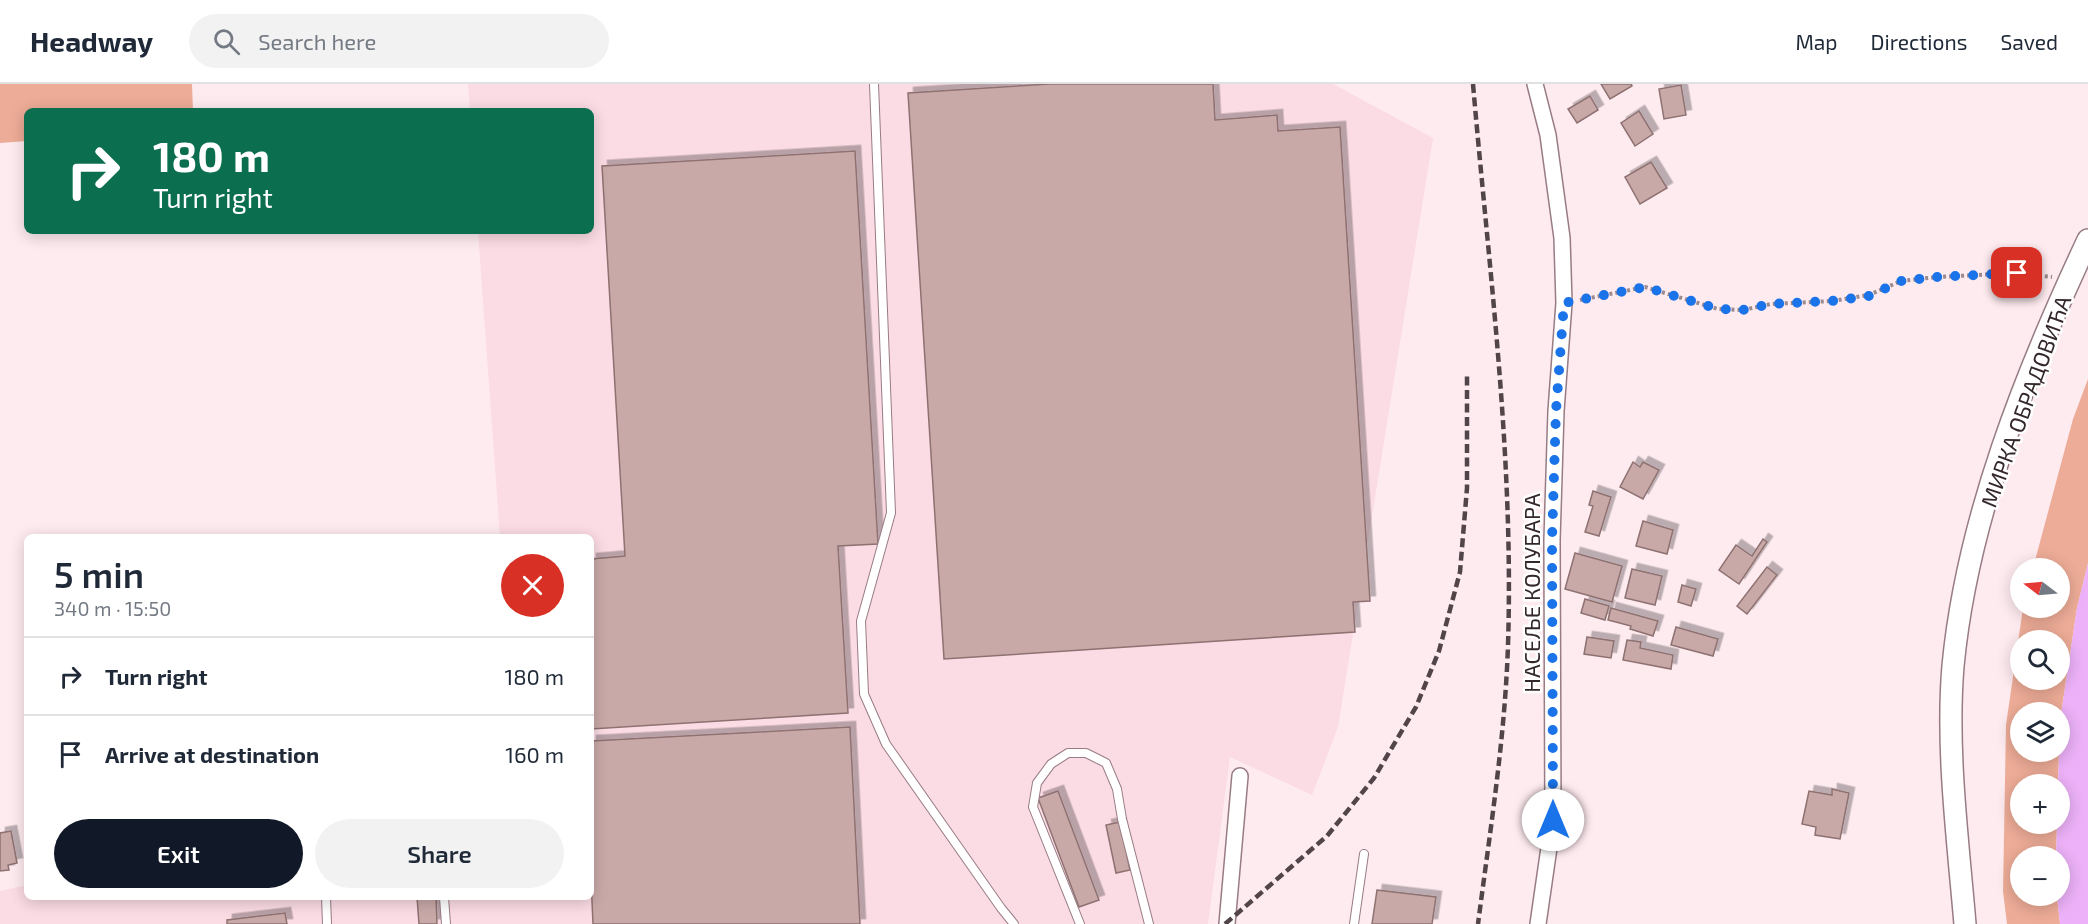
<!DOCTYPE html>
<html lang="en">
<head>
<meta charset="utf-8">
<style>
  body { margin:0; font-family:"Exo 2",sans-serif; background:#f2f2f3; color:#1f2937; height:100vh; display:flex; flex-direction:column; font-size:22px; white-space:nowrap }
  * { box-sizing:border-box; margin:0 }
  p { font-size:20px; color:#747a83 }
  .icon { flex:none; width:33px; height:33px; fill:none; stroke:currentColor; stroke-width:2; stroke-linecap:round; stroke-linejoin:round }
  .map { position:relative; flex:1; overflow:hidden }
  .side { position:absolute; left:24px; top:450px; width:570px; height:366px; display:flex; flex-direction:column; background:#fff; border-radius:9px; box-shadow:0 3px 15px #0003 }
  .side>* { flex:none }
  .hud { position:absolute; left:24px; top:24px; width:570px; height:126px; border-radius:9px; box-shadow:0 3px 15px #0003; background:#0b6e4f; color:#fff; overflow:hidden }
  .needle { width:39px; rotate:286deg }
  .controls { position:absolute; left:2010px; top:474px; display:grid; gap:12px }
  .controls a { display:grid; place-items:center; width:60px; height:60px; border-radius:50%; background:#fff; box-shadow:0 3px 15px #0003; font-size:30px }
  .pin { position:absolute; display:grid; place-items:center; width:51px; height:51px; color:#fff; margin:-26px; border-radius:12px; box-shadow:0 3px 9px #0006 }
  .me { position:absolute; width:66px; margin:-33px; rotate:0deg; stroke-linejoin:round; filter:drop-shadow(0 0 4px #0008) }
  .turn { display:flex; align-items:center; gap:21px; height:126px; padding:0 30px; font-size:27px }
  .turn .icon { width:78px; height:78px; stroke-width:2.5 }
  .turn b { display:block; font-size:42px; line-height:51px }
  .round { display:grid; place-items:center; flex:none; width:63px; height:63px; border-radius:32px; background:#f2f2f3 }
  .summary { display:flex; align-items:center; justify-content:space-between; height:102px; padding:0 30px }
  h1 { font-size:36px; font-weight:600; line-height:45px }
  .cta { display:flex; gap:12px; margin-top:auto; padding:12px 30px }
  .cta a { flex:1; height:69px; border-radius:36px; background:#111827; color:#fff; font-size:24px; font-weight:600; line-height:69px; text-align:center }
  .cta a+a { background:#f2f2f3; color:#1f2937 }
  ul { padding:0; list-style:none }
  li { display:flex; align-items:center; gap:18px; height:78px; padding:0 30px; border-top:2px solid #e0e1e3 }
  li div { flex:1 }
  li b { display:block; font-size:22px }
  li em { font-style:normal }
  header { display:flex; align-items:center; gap:36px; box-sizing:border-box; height:84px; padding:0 30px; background:#fff; border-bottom:2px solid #e0e1e3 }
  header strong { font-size:28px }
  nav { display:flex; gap:33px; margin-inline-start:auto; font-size:21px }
  .search { width:420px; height:54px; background:#f2f2f3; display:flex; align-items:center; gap:15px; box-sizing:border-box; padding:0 21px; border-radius:33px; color:#747a83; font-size:22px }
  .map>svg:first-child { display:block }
</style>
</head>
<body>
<header>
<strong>Headway</strong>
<div class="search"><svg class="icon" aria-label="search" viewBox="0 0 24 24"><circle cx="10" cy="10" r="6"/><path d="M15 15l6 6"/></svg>Search here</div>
<nav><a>Map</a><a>Directions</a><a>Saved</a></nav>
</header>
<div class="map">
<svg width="2088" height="840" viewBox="0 0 2088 840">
  <defs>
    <filter id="shadow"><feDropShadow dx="5.5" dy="-5.5" stdDeviation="0" flood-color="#0004"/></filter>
  </defs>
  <rect width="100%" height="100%" fill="#feebf0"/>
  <polygon fill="#fbdbe4" points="468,0 1333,0 1433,54 1338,643 1312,711 1230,673 1208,840 0,840 0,807 27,801 27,813 591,813 591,453 500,453 478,147 591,147 591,27 470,27"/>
  <g fill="#edac97" fill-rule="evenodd">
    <polygon points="0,0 192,0 193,27 27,27 27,57 0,59"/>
    <path d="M2088,295V479L2077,524L2060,637V628H2020V668H2059L2058,700H2020V740H2057L2056,772H2020V812H2057L2060,840H2007L2003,807L2006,641L2023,524H2060V484H2033L2073,335ZM2020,556H2060V596H2020Z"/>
  </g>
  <polygon fill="#ecb1f8" points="2088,479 2088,840 2060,840 2057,812 2060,812 2060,772 2056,772 2057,740 2060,740 2060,700 2058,700 2060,637 2077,524"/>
  <g fill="#c8a9a8" stroke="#8e7171" stroke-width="1.5" filter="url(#shadow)">
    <polygon points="1049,0 1213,0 1215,36 1277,31 1278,47 1340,43 1370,517 1353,518 1355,548 944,575 908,9"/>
    <polygon points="1601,0 1631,0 1632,2 1610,15"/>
    <polygon points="1681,1 1686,31 1664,35 1659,5"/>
    <polygon points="1590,12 1598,26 1577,39 1568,25"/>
    <polygon points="1639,27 1653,50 1635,62 1621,39"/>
    <polygon points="855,67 878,460 838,462 848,629 591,645 591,475 625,472 602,82"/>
    <polygon points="1651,78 1667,104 1640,120 1625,93"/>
    <polygon points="1633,378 1640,383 1643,378 1659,386 1643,415 1620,403"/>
    <polygon points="1593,407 1611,413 1599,452 1585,448 1593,422 1589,421"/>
    <polygon points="1643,437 1673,446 1667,470 1636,462"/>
    <polygon points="1763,455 1767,458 1739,500 1719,486 1736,461 1752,472"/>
    <polygon points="1575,469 1622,482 1612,518 1565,505"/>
    <polygon points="1767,483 1777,491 1747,530 1737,522"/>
    <polygon points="1632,485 1662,492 1655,521 1625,514"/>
    <polygon points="1682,501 1696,505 1691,522 1678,518"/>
    <polygon points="1585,515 1609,522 1605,536 1581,529"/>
    <polygon points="1611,524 1658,537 1653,552 1630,545 1631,542 1608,536"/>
    <polygon points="1676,543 1718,555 1713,572 1671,561"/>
    <polygon points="1587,553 1614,557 1611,574 1584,570"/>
    <polygon points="1627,556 1641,558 1640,564 1673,571 1671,585 1623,576"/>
    <polygon points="850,643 860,840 593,840 591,795 591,657"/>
    <polygon points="1832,705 1849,709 1840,755 1815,751 1816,743 1802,740 1809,707 1832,711"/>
    <polygon points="1058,707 1099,816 1079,823 1038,714"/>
    <polygon points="1120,738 1130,786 1116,789 1106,741"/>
    <polygon points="11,747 17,779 8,781 9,786 0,787 0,749"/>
    <polygon points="1377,806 1436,813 1432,840 1372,840"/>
    <polygon points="417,813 436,813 437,840 419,840"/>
    <polygon points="285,829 287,840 227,840 227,836"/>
  </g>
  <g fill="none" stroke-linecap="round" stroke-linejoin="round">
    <g stroke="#987c84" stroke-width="10">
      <g id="lane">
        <polyline points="874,0 891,429 861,537 864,610 886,660 1001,824 1014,840"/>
        <polyline points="326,813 327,840"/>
        <polyline points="444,813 446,840"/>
        <polyline points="1080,840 1033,723 1037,699 1051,680 1068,669 1086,669 1106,679 1117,705 1122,735 1149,840"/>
        <polyline points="1354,840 1364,770"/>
      </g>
    </g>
    <g stroke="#987c84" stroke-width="18">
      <g id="street">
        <polyline points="1535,0 1548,51 1562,154 1564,219 1556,327 1552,456 1553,736 1538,840"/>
        <polyline points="1227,840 1240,692"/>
      </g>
    </g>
    <g stroke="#987c84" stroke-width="24">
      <path id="secondary" d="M1965,840C1958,757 1946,665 1953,582C1967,435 2026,288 2088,156"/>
    </g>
    <polyline stroke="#9b8b8f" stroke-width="4" stroke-dasharray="3 3" stroke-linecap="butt" points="1580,216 1645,203 1718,225 1743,226 1771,220 1832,217 1869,211 1901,197 1937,193 2017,189 2052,193"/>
    <use href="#lane" stroke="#fff" stroke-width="8"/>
    <use href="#street" stroke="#fff" stroke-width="15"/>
    <use href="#secondary" stroke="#fff" stroke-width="21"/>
    <g stroke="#524549" stroke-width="4.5" stroke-dasharray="9 4.5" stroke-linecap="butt">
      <path d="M1473,0C1489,186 1514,373 1508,561C1505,654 1490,747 1478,840"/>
      <polyline points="1225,840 1327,752 1374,694 1416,623 1439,567 1460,488 1467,404 1467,291"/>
    </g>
  </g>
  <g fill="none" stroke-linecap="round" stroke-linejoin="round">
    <polyline stroke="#1a73e8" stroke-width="10" stroke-dasharray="0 18" points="1553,736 1552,456 1556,327 1564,219 1645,203 1718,225 1743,226 1771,220 1832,217 1869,212 1901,197 1936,193 2017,189"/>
  </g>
  <g text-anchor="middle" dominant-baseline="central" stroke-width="5" stroke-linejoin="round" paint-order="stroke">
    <g font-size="22" fill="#33272a" stroke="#fefefe">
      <text transform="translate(2025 317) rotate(-70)">МИРКА ОБРАДОВИЋА</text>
      <text transform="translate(1531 509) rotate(-90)">НАСЕЉЕ КОЛУБАРА</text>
    </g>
  </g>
</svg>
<div class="controls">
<a><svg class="needle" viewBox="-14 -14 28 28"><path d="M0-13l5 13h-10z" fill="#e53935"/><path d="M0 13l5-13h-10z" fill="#747a83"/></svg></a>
<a><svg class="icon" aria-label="search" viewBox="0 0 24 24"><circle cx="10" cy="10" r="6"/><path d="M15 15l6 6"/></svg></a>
<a><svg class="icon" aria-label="layers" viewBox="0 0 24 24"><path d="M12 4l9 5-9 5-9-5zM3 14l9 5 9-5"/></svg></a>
<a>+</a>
<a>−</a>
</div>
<div class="pin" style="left:2017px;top:189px;background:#d93025"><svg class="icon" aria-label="arrive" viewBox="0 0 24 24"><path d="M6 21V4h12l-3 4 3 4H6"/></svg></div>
<svg class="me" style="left:1553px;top:736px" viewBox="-20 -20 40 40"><circle r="19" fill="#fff"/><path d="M0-13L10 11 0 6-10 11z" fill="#1a73e8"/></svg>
<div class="hud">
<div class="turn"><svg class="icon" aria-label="right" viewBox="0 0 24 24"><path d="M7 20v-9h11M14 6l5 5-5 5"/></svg><div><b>180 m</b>Turn right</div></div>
</div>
<section class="side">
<div class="summary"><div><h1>5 min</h1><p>340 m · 15:50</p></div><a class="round" style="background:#d93025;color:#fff"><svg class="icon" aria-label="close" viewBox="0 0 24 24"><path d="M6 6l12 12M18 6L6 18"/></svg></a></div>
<ul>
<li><svg class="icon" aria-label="right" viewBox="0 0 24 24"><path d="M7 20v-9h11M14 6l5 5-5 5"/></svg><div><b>Turn right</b></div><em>180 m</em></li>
<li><svg class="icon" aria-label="arrive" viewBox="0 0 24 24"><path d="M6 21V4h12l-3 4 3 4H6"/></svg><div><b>Arrive at destination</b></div><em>160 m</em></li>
</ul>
<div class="cta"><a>Exit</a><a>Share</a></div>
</section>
</div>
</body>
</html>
